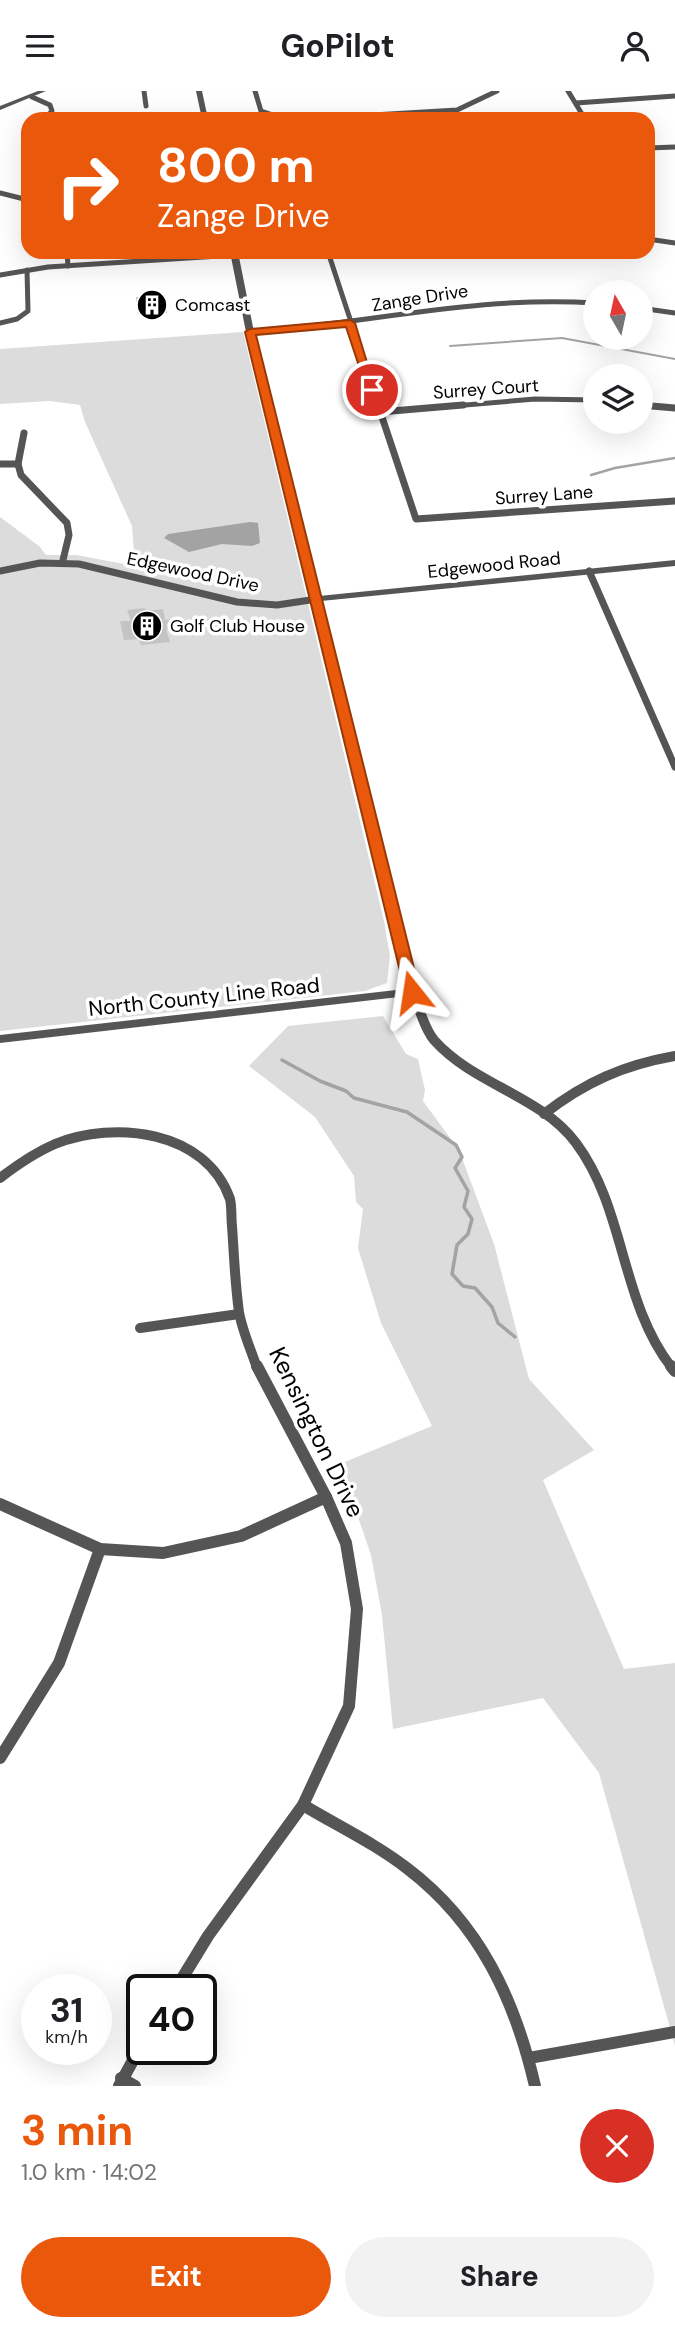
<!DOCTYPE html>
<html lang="en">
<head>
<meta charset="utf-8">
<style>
  body { margin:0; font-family:"DM Sans",sans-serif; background:#f2f2f2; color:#202124; height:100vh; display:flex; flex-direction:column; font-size:26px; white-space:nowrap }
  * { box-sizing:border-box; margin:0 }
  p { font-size:23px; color:#757577 }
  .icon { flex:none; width:38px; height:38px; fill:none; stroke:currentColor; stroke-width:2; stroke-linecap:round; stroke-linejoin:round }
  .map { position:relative; height:1995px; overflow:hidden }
  .details { display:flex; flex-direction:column; background:#fff; flex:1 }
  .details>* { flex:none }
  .hud { position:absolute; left:21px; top:21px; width:634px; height:147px; border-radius:21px; box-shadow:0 7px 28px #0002; background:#ea580c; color:#fff; overflow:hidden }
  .needle { width:46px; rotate:351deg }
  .controls { position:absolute; left:583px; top:189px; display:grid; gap:14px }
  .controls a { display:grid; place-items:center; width:70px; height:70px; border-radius:50%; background:#fff; box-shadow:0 7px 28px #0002; font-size:35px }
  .speed { position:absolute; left:21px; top:1883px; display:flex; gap:14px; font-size:35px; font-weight:700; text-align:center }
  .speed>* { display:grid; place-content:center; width:91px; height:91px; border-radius:50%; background:#fff; box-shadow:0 7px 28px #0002; line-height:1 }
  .speed small { font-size:18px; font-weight:400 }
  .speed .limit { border:4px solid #111; border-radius:10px; background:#fff; color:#111 }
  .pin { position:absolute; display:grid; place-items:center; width:60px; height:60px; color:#fff; margin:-30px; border:4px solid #fff; border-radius:50%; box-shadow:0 2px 7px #0007 }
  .me { position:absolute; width:77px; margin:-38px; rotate:345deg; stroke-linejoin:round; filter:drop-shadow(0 0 5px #0008) }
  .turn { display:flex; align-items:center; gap:24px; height:147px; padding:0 21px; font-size:32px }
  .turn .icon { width:91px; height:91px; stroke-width:2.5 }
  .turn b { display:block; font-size:49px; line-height:60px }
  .round { display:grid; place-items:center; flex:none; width:74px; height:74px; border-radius:37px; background:#f2f2f2 }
  .head { display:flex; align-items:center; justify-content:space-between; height:119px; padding:0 21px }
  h1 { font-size:42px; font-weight:700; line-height:52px; color:#ea580c }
  .action { display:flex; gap:14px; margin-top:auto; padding:14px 21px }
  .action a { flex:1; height:80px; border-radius:42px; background:#ea580c; color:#fff; font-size:28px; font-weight:700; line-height:80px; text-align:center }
  .action a+a { background:#f2f2f2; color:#202124 }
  header { display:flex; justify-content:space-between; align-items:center; height:91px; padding:0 21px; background:#fff; font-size:32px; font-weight:700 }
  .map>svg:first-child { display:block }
</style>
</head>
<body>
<header><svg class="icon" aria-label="menu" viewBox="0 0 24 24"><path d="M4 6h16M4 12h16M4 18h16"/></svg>GoPilot<svg class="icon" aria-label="person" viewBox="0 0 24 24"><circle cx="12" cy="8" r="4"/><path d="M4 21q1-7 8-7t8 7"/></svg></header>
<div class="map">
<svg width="675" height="1995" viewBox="0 0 675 1995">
  <rect width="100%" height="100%" fill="#fff"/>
  <g fill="#dcdcdc">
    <polygon points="243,241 384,830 390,865 387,892 365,900 0,940 0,426 39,455 46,464 76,464 135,475 132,435 85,331 80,314 49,310 0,313 0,258"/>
    <polygon points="383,925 406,963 418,968 425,999 423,1010 459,1059 494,1153 529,1288 594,1359 543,1389 624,1578 675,1572 675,1955 599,1682 543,1607 393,1638 382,1524 371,1464 340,1373 432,1335 381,1232 358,1157 363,1118 356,1111 354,1085 315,1026 249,975 288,935"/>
  </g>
  <polygon fill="#a3a3a3" points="250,431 258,432 260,452 252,455 222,453 189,461 164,447 168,443"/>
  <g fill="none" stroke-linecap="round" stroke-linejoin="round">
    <polyline stroke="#a3a3a3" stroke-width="2" points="450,255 562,247 675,268"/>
    <polyline stroke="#a3a3a3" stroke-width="2.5" points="591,384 615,377 675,367"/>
    <polyline stroke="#a3a3a3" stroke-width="3.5" points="282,969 320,990 346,1000 354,1007 407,1021 456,1054 462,1066 455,1077 468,1100 464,1116 472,1128 468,1143 457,1154 452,1183 463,1195 475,1197 492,1216 498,1232 515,1246"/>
  </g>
  <g fill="#c4c4c4">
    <polygon points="165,204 167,222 138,223 136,206"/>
    <polygon points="145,517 146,520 163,518 165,529 171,528 173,539 166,539 170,551 141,554 139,548 124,549 120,530 131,530 127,519"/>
  </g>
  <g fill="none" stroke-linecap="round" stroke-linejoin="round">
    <g stroke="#555" stroke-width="5">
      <polyline points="144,0 146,15"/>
      <polyline points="255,0 261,20 285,28"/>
      <polyline points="568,0 585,28"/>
      <polyline points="32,6 50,14 52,20 45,28"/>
      <polyline points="576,12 675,5"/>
      <polyline points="306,28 457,19 497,0"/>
      <polyline points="648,57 675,56"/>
      <polyline points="0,102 28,109"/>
      <polyline points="648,148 675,152"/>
      <polyline points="67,161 68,175"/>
      <polyline points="328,161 379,316"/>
      <polyline points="0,184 48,176 235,164"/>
      <polyline points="640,217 675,222"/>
      <polyline points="0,232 17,228 28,220 27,179"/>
      <path d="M250,241C366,233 478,204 595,212"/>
      <polyline points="640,314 661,316"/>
      <polyline points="442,316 535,308 595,309"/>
    </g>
    <g stroke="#555" stroke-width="7">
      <polyline points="378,314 416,428 675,410"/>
      <polyline points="640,314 675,317"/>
      <polyline points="380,321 463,314"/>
      <polyline points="24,342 18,373 21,384 67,432 69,444 63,469"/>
      <polyline points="0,373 18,373"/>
      <polyline points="0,480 40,472 79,473 237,511 277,514 317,508"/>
      <polyline points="589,480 675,676"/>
    </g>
    <g stroke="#555" stroke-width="10">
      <path d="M412,901C420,916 423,936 434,949C474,994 540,1004 576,1052C626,1119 620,1211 672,1277"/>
      <path d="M544,1023C585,991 624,974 675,965"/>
      <path d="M0,1087C17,1074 34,1062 55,1053C114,1029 206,1039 230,1108C232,1116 231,1127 232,1135C234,1163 235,1193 239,1221C242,1239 251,1259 257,1277"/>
      <polyline points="140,1237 239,1223"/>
    </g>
    <g stroke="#555" stroke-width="12">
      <polyline points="671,1275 675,1280"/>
      <polyline points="0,1413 100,1458 163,1462 241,1445 326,1406"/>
      <polyline points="0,1667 59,1572 100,1458"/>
      <path d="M303,1714C338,1735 376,1753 408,1778C480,1833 515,1909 535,1995"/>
      <polyline points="175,1899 208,1845 303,1714 349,1615 357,1518 346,1452 326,1406 257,1275"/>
      <polyline points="529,1967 675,1941"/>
      <polyline points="121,1987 135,1995"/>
      <polyline points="119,1995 142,1953"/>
    </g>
    <g fill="#555" fill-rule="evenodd">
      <polygon points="38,0 46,0 0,19 0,15"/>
      <polygon points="196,0 202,0 208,28 202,28"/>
      <polygon points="230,161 238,161 254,241 319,505 675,469 675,475 321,510 418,901 416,904 0,952 0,944 405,898 246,241"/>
    </g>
  </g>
  <polygon fill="#ea580c" stroke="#983908" stroke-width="2" points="350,229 355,232 376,301 367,299 346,236 256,244 420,901 412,906 405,901 245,241 250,238"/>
  <defs>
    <g id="building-disc" transform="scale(1.575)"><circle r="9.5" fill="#000" stroke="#fff"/><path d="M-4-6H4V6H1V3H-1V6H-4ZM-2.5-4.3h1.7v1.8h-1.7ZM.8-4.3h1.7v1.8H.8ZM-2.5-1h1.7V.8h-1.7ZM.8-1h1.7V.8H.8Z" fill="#fff"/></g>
  </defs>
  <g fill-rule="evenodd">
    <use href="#building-disc" x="152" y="214"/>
    <use href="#building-disc" x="147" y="535"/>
  </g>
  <g text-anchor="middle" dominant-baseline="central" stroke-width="7" stroke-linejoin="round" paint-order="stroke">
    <g font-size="18" fill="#000" stroke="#fff">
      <text transform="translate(420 207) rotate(-9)">Zange Drive</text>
      <text transform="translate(486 298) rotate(-4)">Surrey Court</text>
      <text transform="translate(544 404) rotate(-4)">Surrey Lane</text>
      <text transform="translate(494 474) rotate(-6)">Edgewood Road</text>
      <text transform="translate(193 481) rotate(12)">Edgewood Drive</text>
    </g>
    <g font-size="18" fill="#000" stroke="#fff" text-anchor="start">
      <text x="175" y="214">Comcast</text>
      <text x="170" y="535">Golf Club House</text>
    </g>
    <g font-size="21" fill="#000" stroke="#fff">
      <text transform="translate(204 906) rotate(-6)">North County Line Road</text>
    </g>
    <g font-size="24" fill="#000" stroke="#fff">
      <text transform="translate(317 1341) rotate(64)">Kensington Drive</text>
    </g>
  </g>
</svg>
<div class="controls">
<a><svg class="needle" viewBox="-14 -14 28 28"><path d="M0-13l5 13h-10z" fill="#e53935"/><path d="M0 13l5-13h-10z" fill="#757577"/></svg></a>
<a><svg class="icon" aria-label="layers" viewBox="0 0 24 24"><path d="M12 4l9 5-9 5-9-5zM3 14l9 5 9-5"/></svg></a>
</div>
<div class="speed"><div>31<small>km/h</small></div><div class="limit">40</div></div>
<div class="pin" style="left:372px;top:299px;background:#d93025"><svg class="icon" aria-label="arrive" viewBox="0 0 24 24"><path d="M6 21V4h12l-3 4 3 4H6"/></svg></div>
<svg class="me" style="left:412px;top:901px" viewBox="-20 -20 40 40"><path d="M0-17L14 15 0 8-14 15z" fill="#ea580c" stroke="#fff" stroke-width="4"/></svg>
<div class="hud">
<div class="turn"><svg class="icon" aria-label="right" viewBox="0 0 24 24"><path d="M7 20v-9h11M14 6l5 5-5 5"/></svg><div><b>800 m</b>Zange Drive</div></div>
</div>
</div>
<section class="details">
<div class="head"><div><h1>3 min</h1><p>1.0 km · 14:02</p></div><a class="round" style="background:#d93025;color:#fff"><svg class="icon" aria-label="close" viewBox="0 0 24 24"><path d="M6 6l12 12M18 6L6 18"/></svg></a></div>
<div class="action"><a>Exit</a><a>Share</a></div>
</section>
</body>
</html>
